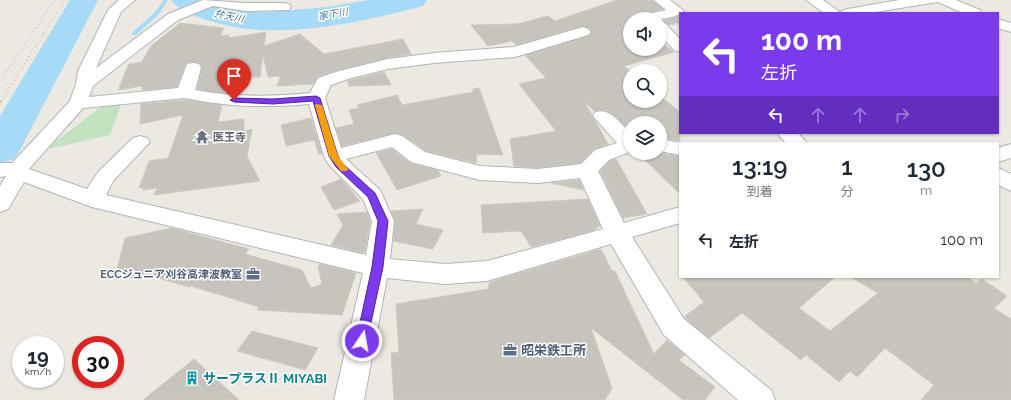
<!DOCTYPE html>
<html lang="ja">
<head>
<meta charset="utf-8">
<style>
  body { margin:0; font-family:Raleway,"Noto Sans JP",sans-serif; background:#f2f2f3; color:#1f2937; height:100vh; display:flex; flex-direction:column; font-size:15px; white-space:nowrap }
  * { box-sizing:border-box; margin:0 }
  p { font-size:13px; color:#747a83 }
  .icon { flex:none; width:22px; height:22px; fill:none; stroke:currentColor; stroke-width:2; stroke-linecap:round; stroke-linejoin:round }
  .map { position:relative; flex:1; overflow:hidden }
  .side { position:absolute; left:679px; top:142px; width:320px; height:136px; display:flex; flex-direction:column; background:#fff; border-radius:0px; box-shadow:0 1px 3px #0004 }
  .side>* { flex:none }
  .hud { position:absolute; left:679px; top:12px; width:320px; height:122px; border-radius:0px; box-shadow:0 1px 3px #0004; background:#7c3aed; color:#fff; overflow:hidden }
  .fabs { position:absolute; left:623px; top:12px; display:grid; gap:8px }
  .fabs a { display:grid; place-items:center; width:44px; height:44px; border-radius:50%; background:#fff; box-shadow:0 1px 3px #0004; font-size:20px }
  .speed { position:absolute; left:12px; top:336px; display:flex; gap:8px; font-size:20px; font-weight:700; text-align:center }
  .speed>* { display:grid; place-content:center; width:52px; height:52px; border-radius:50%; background:#fff; box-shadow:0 1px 3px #0004; line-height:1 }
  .speed small { font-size:10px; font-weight:400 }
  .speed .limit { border:6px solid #d22; background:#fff; color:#111 }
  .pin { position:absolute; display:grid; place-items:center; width:34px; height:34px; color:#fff; margin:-41px -17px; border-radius:50% 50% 50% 0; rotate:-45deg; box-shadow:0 0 4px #0007 }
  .pin .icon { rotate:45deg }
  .me { position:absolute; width:44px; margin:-22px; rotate:12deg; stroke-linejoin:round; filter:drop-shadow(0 0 3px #0008) }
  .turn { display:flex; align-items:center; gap:14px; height:84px; padding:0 16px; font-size:18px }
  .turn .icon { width:52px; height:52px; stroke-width:2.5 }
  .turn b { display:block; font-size:28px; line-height:34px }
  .lanes { display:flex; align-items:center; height:38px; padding:0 16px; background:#0003; justify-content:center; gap:20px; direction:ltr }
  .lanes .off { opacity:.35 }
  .eta { display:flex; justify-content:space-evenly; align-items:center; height:68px; text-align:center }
  .eta b { font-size:24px; font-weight:600; line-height:28px }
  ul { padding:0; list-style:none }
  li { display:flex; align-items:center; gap:12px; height:60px; padding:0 16px }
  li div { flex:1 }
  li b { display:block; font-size:15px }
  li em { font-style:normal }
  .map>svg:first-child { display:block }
</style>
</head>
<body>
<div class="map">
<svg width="1011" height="400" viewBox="0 0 1011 400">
  <rect width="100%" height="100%" fill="#ece9e2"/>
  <polygon fill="#c2e2c0" points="122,102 110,135 44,150 105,104"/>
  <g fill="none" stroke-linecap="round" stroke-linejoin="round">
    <polygon fill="#a6daf7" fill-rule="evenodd" points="164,0 168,0 159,14 136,35 132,35 132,33 155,12"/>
    <g fill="#a6daf7" fill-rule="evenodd">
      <polygon points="70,0 98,0 20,150 14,159 0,163 0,116"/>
      <path d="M171,0H208L221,6L238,10L267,12L327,7L369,0H427L423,6C365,21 300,36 240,28C230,27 220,23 210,21C197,17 179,11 171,0Z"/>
    </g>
  </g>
  <g fill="#c7c4be" stroke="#d0cac1">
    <polygon points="617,0 653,0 663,9 644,14 641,19 630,19 630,49 660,49 660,42 674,52 624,66 630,71 630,101 660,101 660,96 680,112 680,141 660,138 660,123 630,123 630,131 611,113 601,110 594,111 584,101 608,144 594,149 580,163 538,168 514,166 510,139 556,131 519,84 546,78 525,55 588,36 592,32 589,28 583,26 516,45 512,41 488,46 471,25 517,24 548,16 555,21"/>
    <polygon points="680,16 680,23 669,25 665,22 660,21"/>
    <polygon points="180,23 224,28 220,36 229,35 228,38 266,32 264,46 300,34 324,54 403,39 411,54 388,58 318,76 313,84 277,86 281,76 268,77 263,55 260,77 227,77 224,93 197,89 202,67 199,63 193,62 186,63 177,87 142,90 142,86 119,90 120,87 119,87 129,64 142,62 151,46"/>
    <polygon points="384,72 391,85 349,86 347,81"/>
    <polygon points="479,88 503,155 477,154 476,163 426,151 403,135 395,133 342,146 336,128 354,124 349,110 359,108 357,105 397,95 402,105 473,92 473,89"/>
    <polygon points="185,100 222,105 218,122 244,119 244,131 252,129 247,156 260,181 154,195 157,188 143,190 144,188 139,188 149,161 168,158 183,115 140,124 141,104"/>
    <polygon points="311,118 322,154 319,154 314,140 286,146 281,125"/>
    <polygon points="392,149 410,163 438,170 441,176 397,190 376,153"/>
    <polygon points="638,153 660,153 680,156 680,194"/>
    <polygon points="616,159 647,214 623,218 600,171 610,161"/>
    <polygon points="341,179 360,201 334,210 321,187"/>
    <polygon points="579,180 584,190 551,183"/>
    <polygon points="588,199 600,226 592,231 531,247 521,231 483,233 481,205"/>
    <polygon points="423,209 416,224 443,230 433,249 393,241 395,221 391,211"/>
    <polygon points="367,212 370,221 365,251 363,253 331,245 343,225 337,214"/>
    <polygon points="172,228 249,249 245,254 302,270 311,288 322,284 318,267 320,264 356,273 342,315 257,310 259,307 191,286 190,287 147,275 130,278 116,274 125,238"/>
    <polygon points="601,249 612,271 615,271 654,354 667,340 685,355 679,360 715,387 705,400 683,400 591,328 612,388 605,400 394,400 391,353 399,352 396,304 488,289 489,283 502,278"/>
    <polygon points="683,277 835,277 799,308 830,331 878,293 851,277 967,277 976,283 982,279 1007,296 994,308 1011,319 1011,400 921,400 934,385 885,348 857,377 850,371 839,382 806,355 801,360 742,313 709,338 686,319 685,316 704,302"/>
    <polygon points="252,331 318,348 305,370 237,351"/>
    <polygon points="194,359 239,400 143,400"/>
  </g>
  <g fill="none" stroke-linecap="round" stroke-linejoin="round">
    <g stroke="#b2b5b8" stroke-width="2">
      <g id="minor">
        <path d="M119,0H135L121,12L96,68L168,14L203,0L246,3H284L289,4L291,7L289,10L246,11L213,6L178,20L93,86L89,97L178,88L187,64L193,63L199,64L201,68L195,90C233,97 271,97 310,93L318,78L339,71L388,59L434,53L514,47L583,27L588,29L591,32L588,35L515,57L434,63L388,69L351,78L331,85L325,98L341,148L395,134L402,136L425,152L480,166L538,169L581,164L595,150L617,143L593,116L595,112C611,108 620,123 630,133V152L609,160L598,171L624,223L680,207V223L632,237L684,319L771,390L775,400H738L664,335L611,244L487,281L445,284L387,278L364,400H334L363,273L92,207L24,182L8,209L0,212V186L6,176L0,177V163H12L70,101L76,84L78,71L108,10ZM185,98C229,107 265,108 309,104L324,156L329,165L363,199L372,221L366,255L106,195L113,181L150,142L147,138L140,136L133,138L98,172L87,189L29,169L83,108ZM392,147L411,162L480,180L538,183L580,178L603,229L487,261L445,264L390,259L394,221L380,190L346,159Z"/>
        <path d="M654,0H670L684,11C674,20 657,19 642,19L644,15L666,10Z"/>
        <polygon points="806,0 823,0 841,13 843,10 848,9 899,0 956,0 980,10 982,13 963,13 938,2 869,13 824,13"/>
        <polygon points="998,19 1011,23 1011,32 998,28"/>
        <polygon points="660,22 665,23 680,39 680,52 674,50 660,35"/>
        <polygon points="777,133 798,133 807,143 786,143"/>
        <polygon points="660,139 681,143 680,155 660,151"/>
        <polygon points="1011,144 1011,158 998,162 998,148"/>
        <polygon points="998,168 1011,174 1011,191 998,185"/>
      </g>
    </g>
    <use href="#minor" fill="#fff" fill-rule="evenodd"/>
    <g stroke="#b0b1b1" stroke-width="2" stroke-dasharray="0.5 3.5" stroke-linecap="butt">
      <polyline points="0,81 55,0"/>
      <polyline points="1,101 65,0"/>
    </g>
    <polyline stroke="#b0b1b1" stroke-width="3" stroke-dasharray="1 4.5" stroke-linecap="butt" points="0,102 1,100"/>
  </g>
  <polygon fill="#7c3aed" stroke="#51269a" points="316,96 320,98 338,156 342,163 375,193 388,221 383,267 367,341 366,344 362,346 357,344 356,341 372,267 378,221 368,197 336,167 329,156 313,101 273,104 234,102 230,100 234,98 273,99"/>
  <polygon fill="#f59e0b" points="316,104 322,105 338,156 348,169 347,171 341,171 329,156 315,105"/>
  <defs>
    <g id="temple-bare" transform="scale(1.08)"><path d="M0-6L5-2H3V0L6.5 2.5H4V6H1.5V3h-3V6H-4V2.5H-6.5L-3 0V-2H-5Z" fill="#6b7280" stroke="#fff" stroke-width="2.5" paint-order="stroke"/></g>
    <g id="office-bare" transform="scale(1.08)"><path d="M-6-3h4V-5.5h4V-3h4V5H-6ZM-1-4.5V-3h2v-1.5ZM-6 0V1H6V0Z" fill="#5c6f8a" stroke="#fff" stroke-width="2.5" paint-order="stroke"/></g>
    <g id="building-bare" transform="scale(1.08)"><path d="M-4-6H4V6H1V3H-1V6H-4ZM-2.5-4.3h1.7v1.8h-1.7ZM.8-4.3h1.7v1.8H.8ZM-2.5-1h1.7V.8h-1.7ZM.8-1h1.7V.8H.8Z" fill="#0f9aa8" stroke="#fff" stroke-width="2.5" paint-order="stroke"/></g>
  </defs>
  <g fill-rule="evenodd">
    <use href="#temple-bare" x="202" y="137"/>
    <use href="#office-bare" x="253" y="274"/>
    <use href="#office-bare" x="510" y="350"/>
    <use href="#building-bare" x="192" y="378"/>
  </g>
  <g text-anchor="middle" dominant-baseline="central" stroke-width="3" stroke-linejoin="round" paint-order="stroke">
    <g font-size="10" font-style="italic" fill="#43769f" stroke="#fff">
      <text transform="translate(333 14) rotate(-10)">家下川</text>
      <text transform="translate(229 16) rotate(11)">弁天川</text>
    </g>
    <g font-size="11" font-weight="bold" fill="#5b616d" stroke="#fff" text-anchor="start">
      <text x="213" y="137">医王寺</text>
    </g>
    <g font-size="11" font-weight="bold" fill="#4e5e75" stroke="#fff" text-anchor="end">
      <text x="242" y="274">ECCジュニア刈谷高津波教室</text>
    </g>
    <g font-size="13" font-weight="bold" fill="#4e5e75" stroke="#fff" text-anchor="start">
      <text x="521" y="350">昭栄鉄工所</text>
    </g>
    <g font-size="13" font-weight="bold" fill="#0d838f" stroke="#fff" text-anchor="start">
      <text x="203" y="378">サープラスⅡ MIYABI</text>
    </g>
  </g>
</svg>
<div class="fabs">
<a><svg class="icon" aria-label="sound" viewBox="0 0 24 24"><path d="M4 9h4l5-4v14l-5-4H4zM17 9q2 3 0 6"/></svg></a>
<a><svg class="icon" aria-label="search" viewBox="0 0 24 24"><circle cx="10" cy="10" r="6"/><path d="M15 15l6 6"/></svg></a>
<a><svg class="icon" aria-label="layers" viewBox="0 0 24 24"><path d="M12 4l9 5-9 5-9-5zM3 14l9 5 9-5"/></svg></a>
</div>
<div class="speed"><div>19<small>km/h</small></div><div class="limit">30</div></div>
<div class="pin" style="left:234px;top:100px;background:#d93025"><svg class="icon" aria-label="arrive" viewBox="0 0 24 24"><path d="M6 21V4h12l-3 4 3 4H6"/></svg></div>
<svg class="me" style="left:362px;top:341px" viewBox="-20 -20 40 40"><circle r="17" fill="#7c3aed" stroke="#fff" stroke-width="3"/><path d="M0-11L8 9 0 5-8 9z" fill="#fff"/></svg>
<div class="hud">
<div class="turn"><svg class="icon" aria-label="left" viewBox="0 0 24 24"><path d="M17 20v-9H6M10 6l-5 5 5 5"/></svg><div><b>100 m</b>左折</div></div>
<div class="lanes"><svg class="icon" aria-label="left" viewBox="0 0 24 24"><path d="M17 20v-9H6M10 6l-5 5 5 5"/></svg><svg class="icon off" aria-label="ahead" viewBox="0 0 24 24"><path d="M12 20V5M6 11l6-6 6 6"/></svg><svg class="icon off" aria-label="ahead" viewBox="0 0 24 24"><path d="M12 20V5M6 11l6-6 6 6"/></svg><svg class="icon off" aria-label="right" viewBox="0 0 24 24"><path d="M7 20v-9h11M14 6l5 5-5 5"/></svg></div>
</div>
<section class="side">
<div class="eta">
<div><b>13:19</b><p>到着</p></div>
<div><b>1</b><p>分</p></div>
<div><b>130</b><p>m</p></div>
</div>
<ul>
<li><svg class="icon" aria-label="left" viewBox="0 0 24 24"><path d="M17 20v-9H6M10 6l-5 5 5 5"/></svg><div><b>左折</b></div><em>100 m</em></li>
</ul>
</section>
</div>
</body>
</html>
